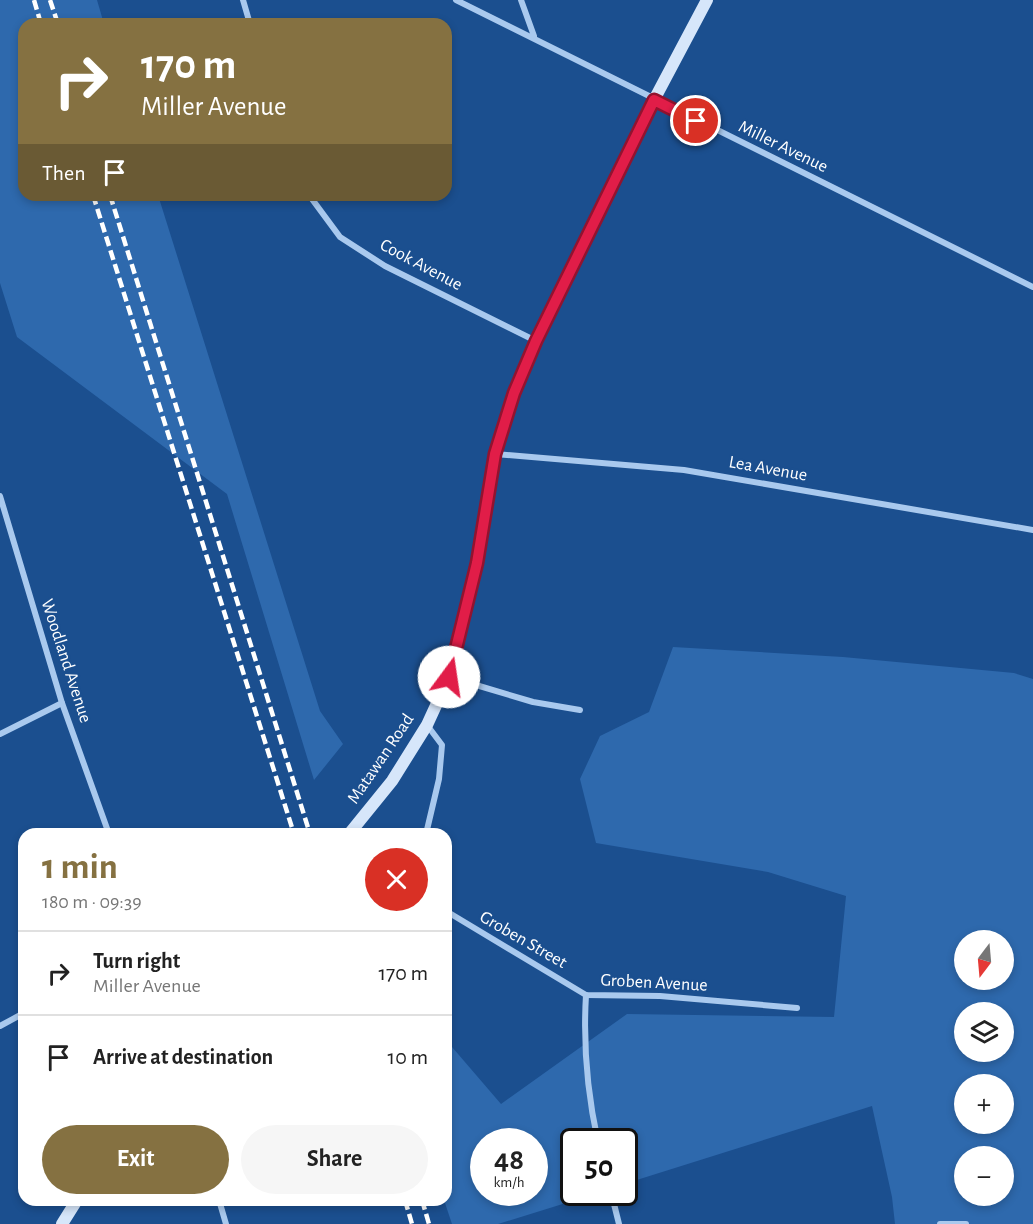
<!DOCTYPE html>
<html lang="en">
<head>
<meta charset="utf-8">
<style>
  body { margin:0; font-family:"Alegreya Sans",sans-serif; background:#f6f6f6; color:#222; height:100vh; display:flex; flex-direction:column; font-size:22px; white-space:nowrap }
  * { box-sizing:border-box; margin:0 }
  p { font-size:20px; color:#767676 }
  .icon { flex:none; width:33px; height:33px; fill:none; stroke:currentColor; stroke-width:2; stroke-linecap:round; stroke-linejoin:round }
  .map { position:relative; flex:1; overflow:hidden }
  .sheet { position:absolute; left:18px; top:828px; width:434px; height:378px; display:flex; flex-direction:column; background:#fff; border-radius:18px; box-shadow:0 3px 9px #0003 }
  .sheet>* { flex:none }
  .hud { position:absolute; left:18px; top:18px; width:434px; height:183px; border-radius:18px; box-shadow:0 3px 9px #0003; background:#857141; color:#fff; overflow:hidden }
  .needle { width:39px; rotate:196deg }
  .controls { position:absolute; left:954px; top:930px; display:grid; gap:12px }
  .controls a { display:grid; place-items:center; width:60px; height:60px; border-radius:50%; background:#fff; box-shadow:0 3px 9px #0003; font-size:30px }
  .speed { position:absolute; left:470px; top:1128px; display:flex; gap:12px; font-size:30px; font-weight:700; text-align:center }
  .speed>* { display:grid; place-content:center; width:78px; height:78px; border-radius:50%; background:#fff; box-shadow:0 3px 9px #0003; line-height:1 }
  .speed small { font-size:15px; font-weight:400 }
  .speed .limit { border:3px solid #111; border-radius:9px; background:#fff; color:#111 }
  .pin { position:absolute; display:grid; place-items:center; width:51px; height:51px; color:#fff; margin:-26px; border:3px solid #fff; border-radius:50%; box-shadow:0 2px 6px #0007 }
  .me { position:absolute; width:66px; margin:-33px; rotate:14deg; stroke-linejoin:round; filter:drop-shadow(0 0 4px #0008) }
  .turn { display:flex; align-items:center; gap:21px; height:126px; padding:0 24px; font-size:27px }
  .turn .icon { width:78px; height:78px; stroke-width:2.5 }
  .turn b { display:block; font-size:42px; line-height:51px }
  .then { display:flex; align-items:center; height:57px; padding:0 24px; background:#0003; gap:12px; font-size:22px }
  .round { display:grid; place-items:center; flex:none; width:63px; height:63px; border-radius:32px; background:#f6f6f6 }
  .head { display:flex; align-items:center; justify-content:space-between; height:102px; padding:0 24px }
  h1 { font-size:36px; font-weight:600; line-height:45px; color:#857141 }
  .action { display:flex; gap:12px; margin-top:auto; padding:12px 24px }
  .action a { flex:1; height:69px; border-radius:36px; background:#857141; color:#fff; font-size:24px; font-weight:600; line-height:69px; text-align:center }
  .action a+a { background:#f6f6f6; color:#222 }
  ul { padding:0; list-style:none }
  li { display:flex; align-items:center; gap:18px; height:84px; padding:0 24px; border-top:2px solid #e0e0e0 }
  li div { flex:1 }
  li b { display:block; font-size:22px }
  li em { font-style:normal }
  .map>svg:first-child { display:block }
</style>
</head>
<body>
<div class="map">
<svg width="1033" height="1224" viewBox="0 0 1033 1224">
  <rect width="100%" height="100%" fill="#1b4f8f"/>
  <g fill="#2e69ad" fill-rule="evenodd">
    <polygon points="0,0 97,0 104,24 24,24 24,195 158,195 320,711 343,744 314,780 227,494 17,337 0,283"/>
    <path d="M673,647L843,657L1014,673L1033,679V1224H895L892,1197L872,1106L624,1184V1142H573V1192L598,1193L498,1224H452L444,1200L446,1040L501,1104L627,1014L834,1017L846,896L768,872L596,843L580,779L600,736L649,712ZM964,940H1004V980H964ZM964,1012H1004V1052H964ZM964,1084H1004V1124H964ZM483,1142H534V1192H483ZM964,1156H1004V1196H964Z"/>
  </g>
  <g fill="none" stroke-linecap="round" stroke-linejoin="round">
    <g stroke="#a9c9ee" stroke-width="6">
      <polyline points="243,0 250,24"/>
      <polyline points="456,0 1033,287"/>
      <polyline points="521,0 534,36"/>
      <polyline points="309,195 340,237 385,266 536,341"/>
      <polyline points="495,454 684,470 1033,530"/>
      <polyline points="0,496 62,703 109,834"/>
      <polyline points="449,677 533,702 580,710"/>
      <polyline points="0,734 62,703"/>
      <polyline points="426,834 439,779 442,745 427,725"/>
      <polyline points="446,911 586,995 660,996 797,1008"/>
      <path d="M586,995C583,1045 587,1092 598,1142"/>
      <polyline points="0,1026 24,1013"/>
      <polyline points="611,1192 619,1224"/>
      <polyline points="219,1200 226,1224"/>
      <polyline points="940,1224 966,1224"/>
    </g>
    <g stroke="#d6e6fa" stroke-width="12">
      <polyline points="349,834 392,781 427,725 449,677 477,563 495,454 514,393 536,341 654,100 707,0"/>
      <polyline points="62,1224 77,1200"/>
    </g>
    <g stroke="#fff" stroke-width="4.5" stroke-dasharray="10 4.5" stroke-linecap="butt">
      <polyline points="34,0 41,24"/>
      <polyline points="50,0 58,24"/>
      <polyline points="93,195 294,834"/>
      <polyline points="110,195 310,834"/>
      <polyline points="405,1200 412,1224"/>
      <polyline points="422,1200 429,1224"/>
    </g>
  </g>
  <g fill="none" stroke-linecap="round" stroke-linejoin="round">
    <g stroke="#92132f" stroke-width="15">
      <polyline id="route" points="449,677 477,563 495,454 514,393 536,341 654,100 696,121"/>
    </g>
    <use href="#route" stroke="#e11d48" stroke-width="10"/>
  </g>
  <g text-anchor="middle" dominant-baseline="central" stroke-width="4.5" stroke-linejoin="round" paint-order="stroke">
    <g font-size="18" fill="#fff" stroke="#1b4f8f">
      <text transform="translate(783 147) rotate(26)">Miller Avenue</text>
      <text transform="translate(421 265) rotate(28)">Cook Avenue</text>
      <text transform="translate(768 469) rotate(10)">Lea Avenue</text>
      <text transform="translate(66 661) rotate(72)">Woodland Avenue</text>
      <text transform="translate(381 759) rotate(-56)">Matawan Road</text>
      <text transform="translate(523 940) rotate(30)">Groben Street</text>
      <text transform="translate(654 983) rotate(3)">Groben Avenue</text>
    </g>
  </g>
</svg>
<div class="controls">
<a><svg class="needle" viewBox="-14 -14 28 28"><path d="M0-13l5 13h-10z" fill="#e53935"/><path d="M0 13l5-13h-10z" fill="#767676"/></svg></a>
<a><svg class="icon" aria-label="layers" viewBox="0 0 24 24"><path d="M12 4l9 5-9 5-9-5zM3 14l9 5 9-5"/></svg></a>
<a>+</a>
<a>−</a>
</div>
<div class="speed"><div>48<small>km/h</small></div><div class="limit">50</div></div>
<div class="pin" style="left:696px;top:121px;background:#d93025"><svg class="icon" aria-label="arrive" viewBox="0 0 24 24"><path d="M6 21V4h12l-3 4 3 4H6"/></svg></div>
<svg class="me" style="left:449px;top:677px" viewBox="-20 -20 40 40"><circle r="19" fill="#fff"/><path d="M0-13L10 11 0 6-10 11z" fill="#e11d48"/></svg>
<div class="hud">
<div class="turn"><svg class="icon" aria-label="right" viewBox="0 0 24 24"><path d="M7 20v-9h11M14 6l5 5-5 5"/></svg><div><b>170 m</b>Miller Avenue</div></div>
<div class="then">Then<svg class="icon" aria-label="arrive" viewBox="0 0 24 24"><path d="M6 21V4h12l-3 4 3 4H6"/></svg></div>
</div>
<section class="sheet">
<div class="head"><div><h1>1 min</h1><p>180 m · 09:39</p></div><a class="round" style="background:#d93025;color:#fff"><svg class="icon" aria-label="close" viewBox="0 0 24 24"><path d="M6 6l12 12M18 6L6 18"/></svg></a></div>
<ul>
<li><svg class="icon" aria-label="right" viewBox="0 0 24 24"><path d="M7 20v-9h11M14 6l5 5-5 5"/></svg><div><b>Turn right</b><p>Miller Avenue</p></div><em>170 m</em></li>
<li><svg class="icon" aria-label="arrive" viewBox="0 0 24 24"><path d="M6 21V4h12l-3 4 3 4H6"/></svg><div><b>Arrive at destination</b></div><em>10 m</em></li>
</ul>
<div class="action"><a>Exit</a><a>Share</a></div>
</section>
</div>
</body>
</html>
